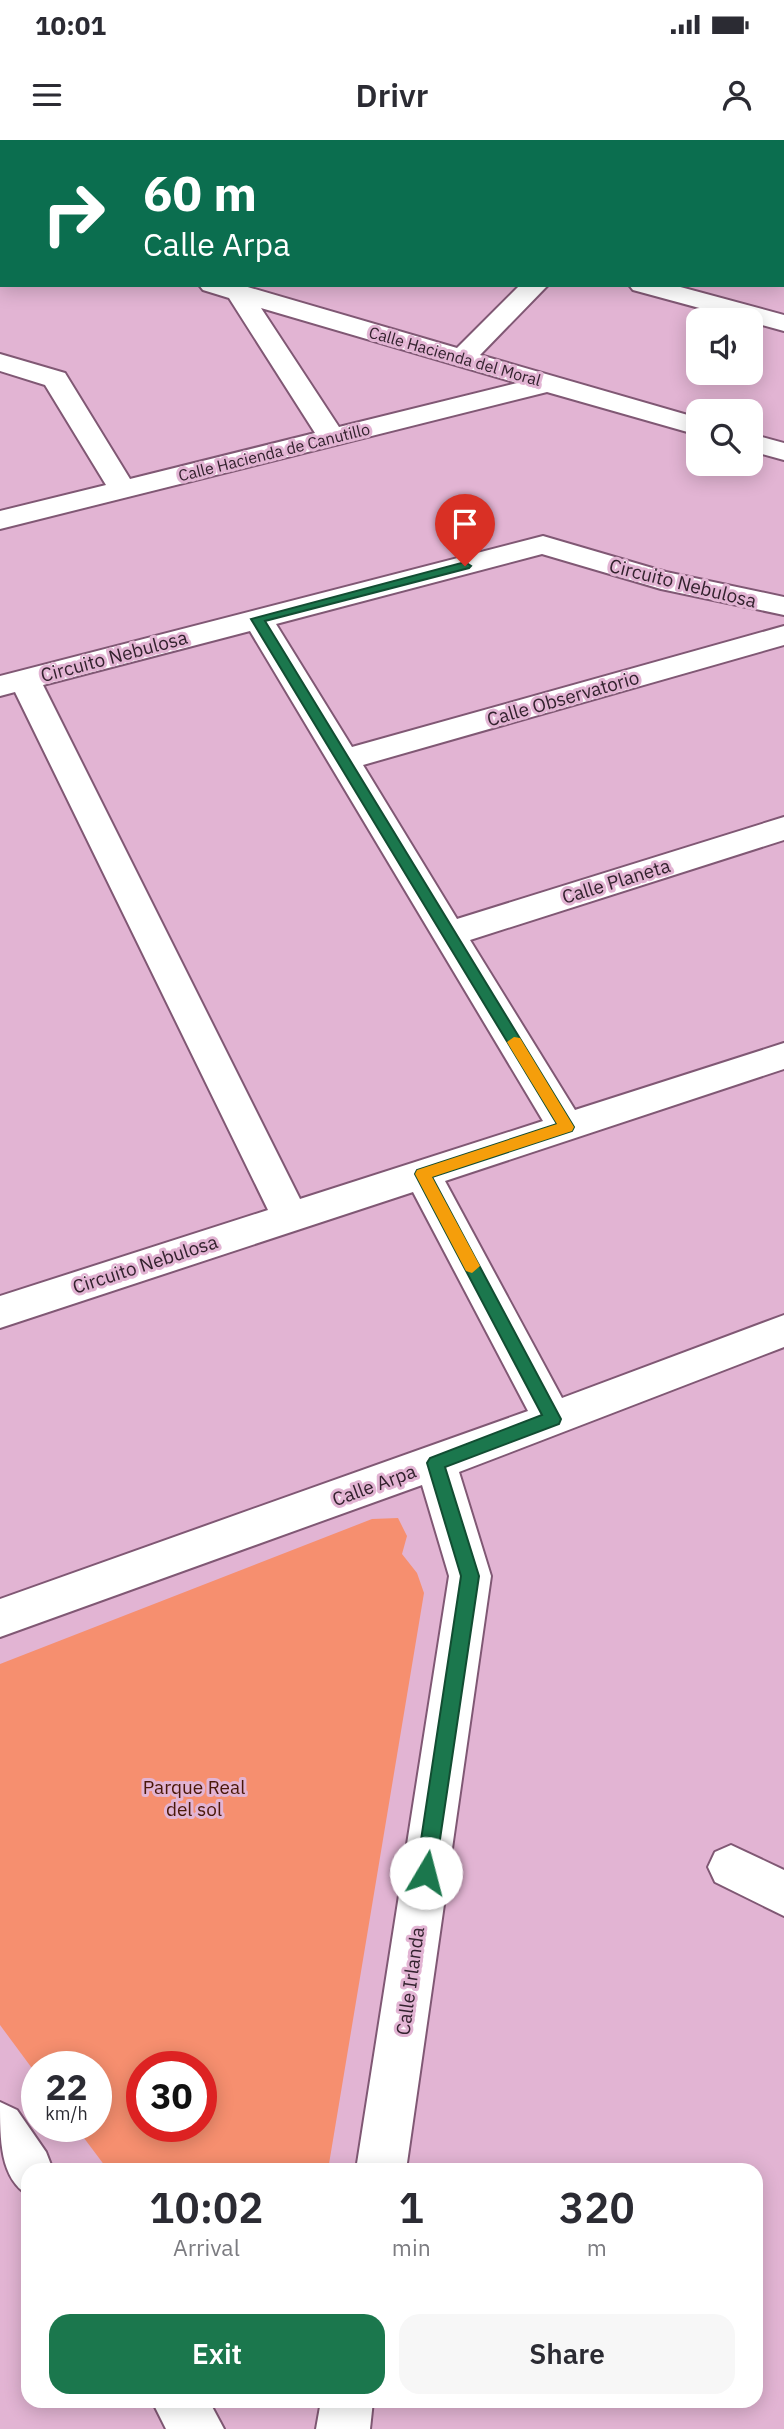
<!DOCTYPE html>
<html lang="en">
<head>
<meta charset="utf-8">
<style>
  body { margin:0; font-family:"IBM Plex Sans",sans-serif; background:#f7f7f7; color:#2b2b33; height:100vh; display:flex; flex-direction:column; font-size:26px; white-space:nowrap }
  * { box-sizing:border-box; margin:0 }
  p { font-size:23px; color:#7c7c81 }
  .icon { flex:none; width:38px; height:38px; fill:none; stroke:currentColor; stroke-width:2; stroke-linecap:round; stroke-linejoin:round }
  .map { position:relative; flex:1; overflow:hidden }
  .details { position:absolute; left:21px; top:2023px; width:742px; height:245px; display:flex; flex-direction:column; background:#fff; border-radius:21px; box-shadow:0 4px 18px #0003 }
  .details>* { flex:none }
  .guide { position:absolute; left:0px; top:0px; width:784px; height:147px; box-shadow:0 4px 18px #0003; background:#0b6e4f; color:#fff; overflow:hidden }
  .buttons { position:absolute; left:686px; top:168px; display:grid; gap:14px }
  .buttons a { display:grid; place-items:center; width:77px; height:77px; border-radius:14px; background:#fff; box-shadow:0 4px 18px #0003; font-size:35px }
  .speed { position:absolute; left:21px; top:1911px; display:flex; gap:14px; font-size:35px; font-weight:700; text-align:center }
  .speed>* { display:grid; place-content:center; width:91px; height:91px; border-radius:50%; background:#fff; box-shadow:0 4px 18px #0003; line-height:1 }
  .speed small { font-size:18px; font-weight:400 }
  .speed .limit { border:10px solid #d22; background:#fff; color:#111 }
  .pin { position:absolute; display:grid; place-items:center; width:60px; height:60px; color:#fff; margin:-72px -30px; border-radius:50% 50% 50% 0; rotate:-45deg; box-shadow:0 0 7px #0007 }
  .pin .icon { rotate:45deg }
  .me { position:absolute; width:77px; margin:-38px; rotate:8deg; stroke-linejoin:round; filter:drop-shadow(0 0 5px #0008) }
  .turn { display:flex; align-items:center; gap:24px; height:147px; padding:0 28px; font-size:32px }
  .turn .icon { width:91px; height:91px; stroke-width:2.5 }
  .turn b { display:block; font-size:49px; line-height:60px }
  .eta { display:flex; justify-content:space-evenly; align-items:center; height:119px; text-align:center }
  .eta b { font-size:42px; font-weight:600; line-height:49px }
  .cta { display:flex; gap:14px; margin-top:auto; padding:14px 28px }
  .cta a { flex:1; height:80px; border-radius:21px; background:#1b774d; color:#fff; font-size:28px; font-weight:600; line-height:80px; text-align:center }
  .cta a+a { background:#f7f7f7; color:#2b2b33 }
  .status { display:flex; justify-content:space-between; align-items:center; height:49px; padding:0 35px; background:#fff; direction:ltr }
  .status svg { height:19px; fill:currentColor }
  header { display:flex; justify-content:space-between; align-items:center; height:91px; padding:0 28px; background:#fff; font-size:32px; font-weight:600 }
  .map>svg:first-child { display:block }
</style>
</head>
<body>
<div class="status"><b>10:01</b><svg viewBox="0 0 49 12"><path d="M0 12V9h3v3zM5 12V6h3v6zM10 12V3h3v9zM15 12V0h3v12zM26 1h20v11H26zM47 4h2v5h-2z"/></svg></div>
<header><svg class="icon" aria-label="menu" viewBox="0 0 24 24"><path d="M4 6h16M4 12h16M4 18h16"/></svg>Drivr<svg class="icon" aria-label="person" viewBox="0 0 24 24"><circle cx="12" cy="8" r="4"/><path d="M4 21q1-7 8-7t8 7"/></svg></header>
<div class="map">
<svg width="784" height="2289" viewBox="0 0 784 2289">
  <rect width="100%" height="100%" fill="#e2b4d3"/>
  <path fill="#f68f6f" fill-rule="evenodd" d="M398,1378L407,1396L402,1414L417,1433L424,1453L328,2030H108L75,1986H96V1927H37V1935L0,1885V1524L372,1379ZM142,1927H201V1986H142Z"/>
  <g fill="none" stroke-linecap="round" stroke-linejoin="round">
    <g stroke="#805874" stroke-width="4">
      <g id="minor">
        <polygon points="86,0 115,0 116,2 87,2"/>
        <polygon points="490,0 520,0 521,2 491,2"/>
        <polygon points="590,0 615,0 616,2 591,2"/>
        <rect x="0" y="76" width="2" height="16"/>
        <polygon points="784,107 784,124 782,125 782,108"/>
        <path d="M199,145H241L457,208L520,145H548L480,215L698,278V295L547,252L0,389V371L106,345L45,245L0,231V214L65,233L130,339L315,293L229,158L203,150ZM261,168L517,243L339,287Z"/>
        <polygon points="629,145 673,145 784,175 784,191 633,150"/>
        <polygon points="751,294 784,303 784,320 751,311"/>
        <path d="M543,396L666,432L784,457V475L661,449L542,414L276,484L352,607L784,486V505L363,625L457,779L784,677V700L470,800L575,970L784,903V929L445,1041L562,1258L784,1175V1207L459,1332L491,1436L406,2030H356L449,1436L422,1345L0,1497V1459L528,1271L413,1052L0,1188V1156L268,1070L15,552L0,556V536ZM250,491L543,981L300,1059L43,545Z"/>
        <polygon points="731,1705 784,1730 784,1776 715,1742 708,1727 715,1712"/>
        <polygon points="321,2261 373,2261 370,2289 316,2289"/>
      </g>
    </g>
    <g stroke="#805874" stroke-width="4">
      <g id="tertiary">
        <path d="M0,1962L17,1970L46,2012L53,2030H28V2055C0,2038 0,2000 0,1962Z"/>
        <polygon points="152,2261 209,2261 224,2289 166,2289"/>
      </g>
    </g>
    <use href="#minor" fill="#fff" fill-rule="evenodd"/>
    <use href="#tertiary" fill="#fff" fill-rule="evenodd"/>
  </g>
  <polygon fill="#1b774d" stroke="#124d32" stroke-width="2" points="465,422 471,426 469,428 265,481 574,987 572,991 432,1037 561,1279 559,1284 445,1327 479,1436 435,1733 432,1739 426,1742 419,1739 416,1733 461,1436 427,1323 430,1318 542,1275 415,1034 417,1030 557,984 251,479"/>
  <polygon fill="#f59e0b" points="514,897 520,898 574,987 572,991 432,1037 480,1126 472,1133 466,1131 415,1034 417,1030 557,984 507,902"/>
  <g text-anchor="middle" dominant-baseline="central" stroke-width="6" stroke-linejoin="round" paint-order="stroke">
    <g font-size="16" fill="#33222e" stroke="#e2b4d3">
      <text transform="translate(455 216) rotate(16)">Calle Hacienda del Moral</text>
      <text transform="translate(274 312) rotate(-14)">Calle Hacienda de Canutillo</text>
    </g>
    <g font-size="19" fill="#33222e" stroke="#e2b4d3">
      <text transform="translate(683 443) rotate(14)">Circuito Nebulosa</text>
      <text transform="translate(114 516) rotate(-15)">Circuito Nebulosa</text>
      <text transform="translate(563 558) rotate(-16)">Calle Observatorio</text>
      <text transform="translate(616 741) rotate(-17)">Calle Planeta</text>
      <text transform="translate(145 1124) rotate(-18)">Circuito Nebulosa</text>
      <text transform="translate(374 1345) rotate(-20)">Calle Arpa</text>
      <text transform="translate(410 1841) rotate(-82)">Calle Irlanda</text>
    </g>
    <g font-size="19" fill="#491707" stroke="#e2b4d3">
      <text x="194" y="1647">Parque Real<tspan x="194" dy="22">del sol</tspan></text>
    </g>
  </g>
</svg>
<div class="buttons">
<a><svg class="icon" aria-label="sound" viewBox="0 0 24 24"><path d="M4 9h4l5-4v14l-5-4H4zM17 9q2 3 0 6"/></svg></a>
<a><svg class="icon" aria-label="search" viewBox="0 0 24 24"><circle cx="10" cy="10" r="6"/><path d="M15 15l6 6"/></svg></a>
</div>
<div class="speed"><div>22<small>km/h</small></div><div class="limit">30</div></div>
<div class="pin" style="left:465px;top:426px;background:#d93025"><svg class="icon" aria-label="arrive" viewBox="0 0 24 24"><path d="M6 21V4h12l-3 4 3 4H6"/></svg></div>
<svg class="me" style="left:426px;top:1733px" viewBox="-20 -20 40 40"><circle r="19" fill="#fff"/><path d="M0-13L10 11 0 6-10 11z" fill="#1b774d"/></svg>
<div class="guide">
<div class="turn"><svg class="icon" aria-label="right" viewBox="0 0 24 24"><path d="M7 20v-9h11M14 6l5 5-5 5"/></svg><div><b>60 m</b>Calle Arpa</div></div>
</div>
<section class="details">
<div class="eta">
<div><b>10:02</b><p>Arrival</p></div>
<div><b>1</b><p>min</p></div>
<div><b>320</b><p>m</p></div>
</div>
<div class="cta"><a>Exit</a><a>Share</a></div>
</section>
</div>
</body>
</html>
